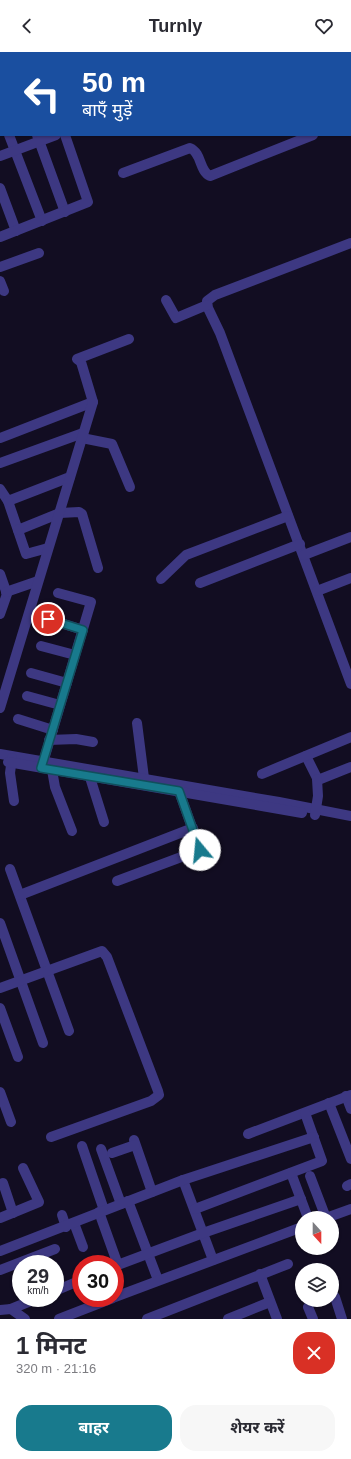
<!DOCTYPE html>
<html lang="hi">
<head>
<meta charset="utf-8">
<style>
  body { margin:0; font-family:Arial,"Noto Sans Devanagari",sans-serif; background:#f7f7f7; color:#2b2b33; height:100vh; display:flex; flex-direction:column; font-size:15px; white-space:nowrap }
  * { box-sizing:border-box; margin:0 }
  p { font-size:13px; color:#7c7c81 }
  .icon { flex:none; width:22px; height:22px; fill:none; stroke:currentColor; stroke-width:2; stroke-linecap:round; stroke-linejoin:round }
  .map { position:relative; height:1267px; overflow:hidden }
  .sheet { display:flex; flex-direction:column; background:#fff; flex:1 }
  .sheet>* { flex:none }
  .hud { position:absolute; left:0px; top:0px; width:351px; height:84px; box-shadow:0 1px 3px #0004; background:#1a4fa0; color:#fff; overflow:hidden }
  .needle { width:26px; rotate:159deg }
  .fabs { position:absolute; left:295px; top:1159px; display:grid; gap:8px }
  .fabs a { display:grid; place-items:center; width:44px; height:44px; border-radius:50%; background:#fff; box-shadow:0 1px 3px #0004; font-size:20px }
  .speed { position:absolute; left:12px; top:1203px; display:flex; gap:8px; font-size:20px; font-weight:700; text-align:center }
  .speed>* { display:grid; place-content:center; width:52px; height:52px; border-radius:50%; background:#fff; box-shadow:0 1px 3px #0004; line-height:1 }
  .speed small { font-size:10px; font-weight:400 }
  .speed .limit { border:6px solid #d22; background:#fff; color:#111 }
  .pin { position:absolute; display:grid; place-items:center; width:34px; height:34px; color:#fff; margin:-17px; border:2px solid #fff; border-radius:50%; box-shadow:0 1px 4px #0007 }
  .me { position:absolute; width:44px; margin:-22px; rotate:343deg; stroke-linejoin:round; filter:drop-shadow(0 0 3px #0008) }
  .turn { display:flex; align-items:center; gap:14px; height:84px; padding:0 16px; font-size:18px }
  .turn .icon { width:52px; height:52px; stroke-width:2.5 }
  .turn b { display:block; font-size:28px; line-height:34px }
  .round { display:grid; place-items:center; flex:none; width:42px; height:42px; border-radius:16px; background:#f7f7f7 }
  .head { display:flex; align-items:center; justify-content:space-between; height:68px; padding:0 16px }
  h1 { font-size:24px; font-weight:700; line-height:30px }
  .action { display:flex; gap:8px; margin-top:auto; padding:8px 16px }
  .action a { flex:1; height:46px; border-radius:16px; background:#187a8d; color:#fff; font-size:16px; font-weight:700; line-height:46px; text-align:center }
  .action a+a { background:#f7f7f7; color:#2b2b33 }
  header { display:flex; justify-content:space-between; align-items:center; height:52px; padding:0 16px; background:#fff; font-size:18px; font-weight:700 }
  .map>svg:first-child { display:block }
</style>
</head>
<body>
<header><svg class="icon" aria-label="back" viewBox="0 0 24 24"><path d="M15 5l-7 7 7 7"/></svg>Turnly<svg class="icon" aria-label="heart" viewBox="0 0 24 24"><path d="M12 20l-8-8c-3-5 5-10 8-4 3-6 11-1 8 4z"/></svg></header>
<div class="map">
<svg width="351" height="1267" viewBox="0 0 351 1267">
  <rect width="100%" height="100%" fill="#120d22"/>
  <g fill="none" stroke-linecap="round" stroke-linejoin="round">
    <g stroke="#3d3882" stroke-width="10">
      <polyline points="6,0 6,1"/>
      <polyline points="70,0 70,1"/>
      <polyline points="242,0 242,1"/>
      <polyline points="350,11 351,10"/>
      <polyline points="0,58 1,61"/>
      <polyline points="350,69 351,69"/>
      <polyline points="9,83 42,169"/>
      <polyline points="37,83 65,160"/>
      <polyline points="0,104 56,83"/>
      <path d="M123,121L190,96C202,101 199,119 210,124L313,83"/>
      <polyline points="0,136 16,179"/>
      <polyline points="0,185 88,150 65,83"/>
      <polyline points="351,191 215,243 207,249 208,256 220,281 351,632"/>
      <polyline points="0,215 39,201"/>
      <polyline points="0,229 4,239"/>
      <polyline points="166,248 176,266 207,253"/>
      <polyline points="0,386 93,350"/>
      <polyline points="82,386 112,392 130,435"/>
      <polyline points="0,411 83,381"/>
      <polyline points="0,437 8,449 70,425"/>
      <polyline points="8,449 26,502 48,496"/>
      <polyline points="18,478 60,461 79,460 82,462 98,516"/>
      <polyline points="304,503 351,485"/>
      <polyline points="0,522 7,542 0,562"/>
      <polyline points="161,527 186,503 288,464"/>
      <polyline points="200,531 300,492"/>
      <polyline points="317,539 351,526"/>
      <polyline points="6,540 38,529"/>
      <polyline points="48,567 83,578"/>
      <polyline points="41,594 75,603"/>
      <polyline points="31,621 67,631"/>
      <polyline points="27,644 60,653"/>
      <polyline points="0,656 93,350 81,310 77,307 129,287"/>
      <polyline points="18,667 53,678"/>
      <polyline points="137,671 144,726"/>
      <polyline points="49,688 76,687 93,690"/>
      <polyline points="0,702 279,750 351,764"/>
      <polyline points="306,704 318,728 351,715"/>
      <polyline points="12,706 10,721 14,749"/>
      <polyline points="8,710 302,761"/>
      <polyline points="42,714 91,550 58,541"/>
      <polyline points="52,718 55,735 72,779"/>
      <polyline points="88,719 104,770"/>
      <polyline points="262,722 351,685"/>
      <polyline points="315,763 318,744 317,727"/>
      <polyline points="10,817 69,979"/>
      <polyline points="117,829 200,798 179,739"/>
      <polyline points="20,843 193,776"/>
      <polyline points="0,871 43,991"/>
      <polyline points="0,936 102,899 107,905 158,1039 159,1043 151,1049 51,1085"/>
      <polyline points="0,956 18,1005"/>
      <polyline points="0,1040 11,1070"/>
      <polyline points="346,1044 351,1057"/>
      <polyline points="329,1051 351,1107"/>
      <polyline points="248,1082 351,1043"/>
      <polyline points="134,1088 152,1140"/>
      <polyline points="82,1094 104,1158"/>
      <polyline points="101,1097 121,1152"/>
      <polyline points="112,1101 135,1093"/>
      <polyline points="291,1121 308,1166"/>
      <polyline points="310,1124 326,1166"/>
      <polyline points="183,1128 213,1208"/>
      <polyline points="3,1131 13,1161"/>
      <polyline points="347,1134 351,1132"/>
      <polyline points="128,1149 158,1228"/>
      <polyline points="195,1157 322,1109 305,1061"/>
      <polyline points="99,1160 118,1213"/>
      <polyline points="62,1163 66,1175"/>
      <polyline points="0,1166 39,1150 23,1116"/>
      <polyline points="326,1166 351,1157"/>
      <polyline points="74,1171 83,1195"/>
      <polyline points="0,1199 183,1128 314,1085"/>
      <polyline points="115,1214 203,1181 301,1147"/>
      <polyline points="0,1218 55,1197"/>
      <polyline points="260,1222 277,1267"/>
      <polyline points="55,1239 81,1228"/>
      <polyline points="115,1245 302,1175"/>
      <polyline points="335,1245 342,1267"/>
      <polyline points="308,1255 313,1267"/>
      <polyline points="11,1257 38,1246"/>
      <polyline points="0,1258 11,1257 25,1267"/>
      <polyline points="59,1267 113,1246"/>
      <polyline points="147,1267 288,1212"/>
      <polyline points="228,1267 270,1250"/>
    </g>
  </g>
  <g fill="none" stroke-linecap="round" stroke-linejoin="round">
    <g stroke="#104f5c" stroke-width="10">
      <polyline id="route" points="48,567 83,578 41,716 179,739 200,798"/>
    </g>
    <use href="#route" stroke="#187a8d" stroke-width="7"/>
  </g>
</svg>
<div class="fabs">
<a><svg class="needle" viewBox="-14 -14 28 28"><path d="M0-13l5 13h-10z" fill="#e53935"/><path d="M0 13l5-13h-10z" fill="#7c7c81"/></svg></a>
<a><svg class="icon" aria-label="layers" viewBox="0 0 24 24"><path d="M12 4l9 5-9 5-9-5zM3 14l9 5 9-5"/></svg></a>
</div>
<div class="speed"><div>29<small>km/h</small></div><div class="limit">30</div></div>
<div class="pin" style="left:48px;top:567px;background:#d93025"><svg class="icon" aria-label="arrive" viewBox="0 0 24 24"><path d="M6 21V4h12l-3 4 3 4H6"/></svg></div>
<svg class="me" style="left:200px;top:798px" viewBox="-20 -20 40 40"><circle r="19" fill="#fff"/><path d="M0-13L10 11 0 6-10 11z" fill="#187a8d"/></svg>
<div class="hud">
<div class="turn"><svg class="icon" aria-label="left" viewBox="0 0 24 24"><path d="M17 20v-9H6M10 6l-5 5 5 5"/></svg><div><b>50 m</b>बाएँ मुड़ें</div></div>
</div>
</div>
<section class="sheet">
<div class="head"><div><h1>1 मिनट</h1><p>320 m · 21:16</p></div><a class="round" style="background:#d93025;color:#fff"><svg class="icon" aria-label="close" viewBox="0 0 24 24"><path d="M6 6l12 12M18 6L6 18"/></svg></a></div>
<div class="action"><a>बाहर</a><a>शेयर करें</a></div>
</section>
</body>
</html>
